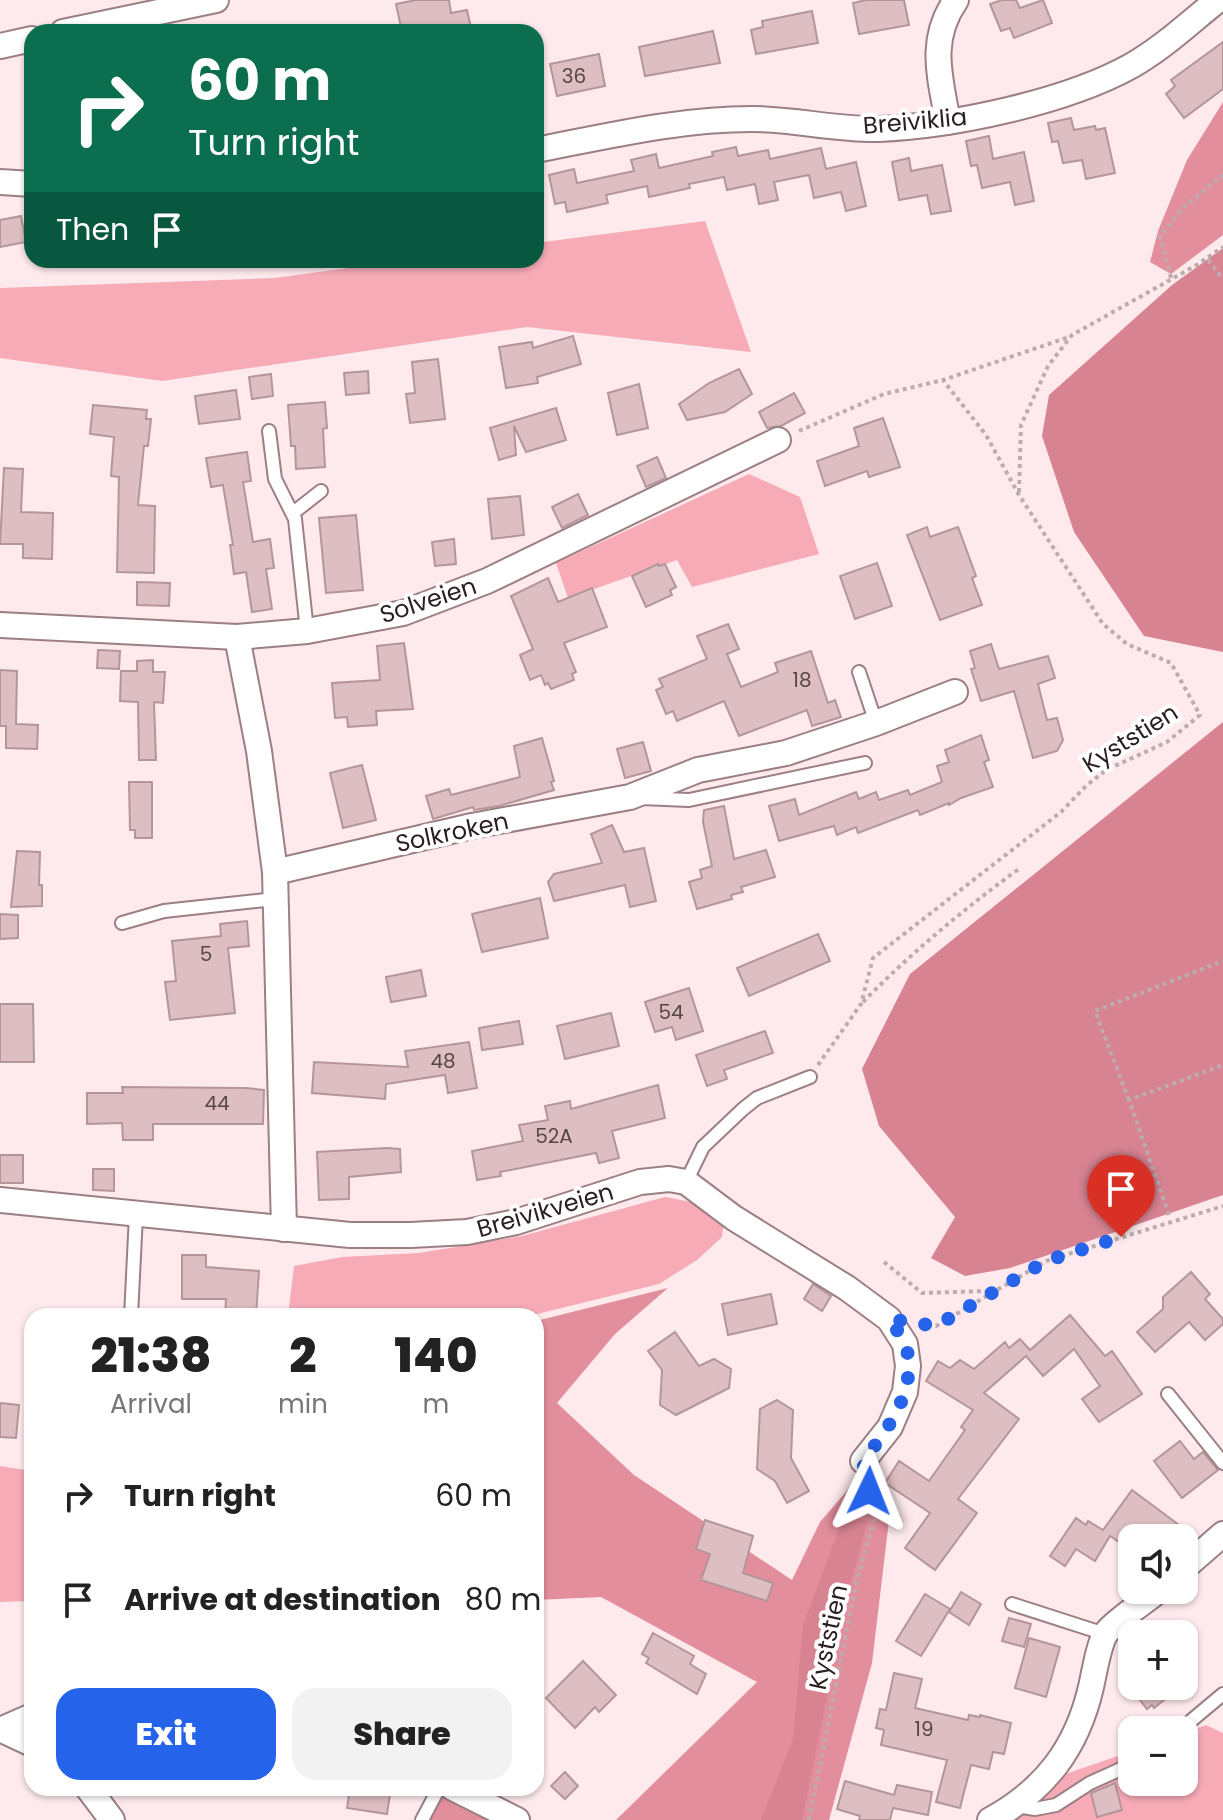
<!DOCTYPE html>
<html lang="en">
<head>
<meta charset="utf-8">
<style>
  body { margin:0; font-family:Poppins,sans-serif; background:#f2f2f2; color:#222; height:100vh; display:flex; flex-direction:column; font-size:30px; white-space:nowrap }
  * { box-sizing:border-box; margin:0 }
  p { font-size:26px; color:#767676 }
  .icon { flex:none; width:44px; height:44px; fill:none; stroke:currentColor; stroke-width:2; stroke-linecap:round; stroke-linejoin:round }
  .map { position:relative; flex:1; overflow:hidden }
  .panel { position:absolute; left:24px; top:1308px; width:520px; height:488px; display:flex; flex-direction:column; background:#fff; border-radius:24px; box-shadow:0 2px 6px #0004 }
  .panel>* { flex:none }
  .hud { position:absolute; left:24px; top:24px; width:520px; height:244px; border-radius:24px; box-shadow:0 2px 6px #0004; background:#0b6e4f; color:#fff; overflow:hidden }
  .fabs { position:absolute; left:1118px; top:1524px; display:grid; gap:16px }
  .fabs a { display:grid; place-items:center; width:80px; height:80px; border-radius:16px; background:#fff; box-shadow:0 2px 6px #0004; font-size:40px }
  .pin { position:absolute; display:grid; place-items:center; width:68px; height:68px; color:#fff; margin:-82px -34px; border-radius:50% 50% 50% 0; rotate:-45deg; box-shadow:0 0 8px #0007 }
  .pin .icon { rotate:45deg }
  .me { position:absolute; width:88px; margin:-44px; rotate:2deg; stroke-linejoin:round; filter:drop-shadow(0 0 6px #0008) }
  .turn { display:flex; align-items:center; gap:28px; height:168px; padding:0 32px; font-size:36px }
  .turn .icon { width:104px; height:104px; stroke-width:2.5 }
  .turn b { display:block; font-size:56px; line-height:68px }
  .then { display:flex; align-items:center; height:76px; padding:0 32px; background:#0003; gap:16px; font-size:30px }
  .eta { display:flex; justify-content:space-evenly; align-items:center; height:136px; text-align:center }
  .eta b { font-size:48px; font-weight:800; line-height:56px }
  .primary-button { display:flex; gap:16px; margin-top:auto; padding:16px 32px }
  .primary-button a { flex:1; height:92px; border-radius:24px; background:#2563eb; color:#fff; font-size:32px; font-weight:800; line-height:92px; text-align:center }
  .primary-button a+a { background:#f2f2f2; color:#222 }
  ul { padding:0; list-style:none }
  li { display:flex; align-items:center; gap:24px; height:104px; padding:0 32px }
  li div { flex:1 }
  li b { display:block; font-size:30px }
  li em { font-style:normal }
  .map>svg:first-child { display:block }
</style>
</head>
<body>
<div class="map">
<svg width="1223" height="1820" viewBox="0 0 1223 1820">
  <rect width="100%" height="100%" fill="#feeaed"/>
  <g fill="#f6abb7">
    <polygon points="705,221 751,352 527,327 162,381 0,358 0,288 274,278 408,260 536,260 536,243"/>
    <polygon points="749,474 800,497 819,554 692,587 677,560 568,598 556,563"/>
    <polygon points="665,1197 707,1205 724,1218 722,1237 697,1260 659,1284 529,1316 288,1316 294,1266 342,1257 419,1253 522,1236"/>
    <polygon points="0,1466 32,1471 32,1601 0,1602"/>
    <polygon points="1206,1725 1223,1733 1223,1820 981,1820 1034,1785 1132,1751 1132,1782 1184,1782 1184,1733"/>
  </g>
  <g fill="#e38e9c">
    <polygon points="1223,102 1223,235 1171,274 1150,262 1158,231 1187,160"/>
    <polygon points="668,1288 615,1334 557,1403 634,1475 792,1580 820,1522 878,1455 889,1520 872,1663 829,1820 616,1820 757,1682 601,1597 536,1600 536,1321"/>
    <polygon points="436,1788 522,1820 424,1820"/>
  </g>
  <g fill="#d78392">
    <polygon points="1223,248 1223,652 1144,636 1074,532 1042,436 1049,395 1172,285"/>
    <polygon points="1223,722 1223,1195 1010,1268 965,1276 931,1258 955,1217 879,1126 862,1069 910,974"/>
    <polygon points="843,1518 868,1520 849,1590 802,1820 761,1820 793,1739 803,1625"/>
  </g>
  <g fill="#ddbec2" stroke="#b4969a" stroke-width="2">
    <polygon points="416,0 449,0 451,13 467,10 472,32 402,32 396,4"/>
    <polygon points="866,0 904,0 909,25 859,34 853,3"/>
    <polygon points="1002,0 1016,0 1020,8 1043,0 1052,23 1014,38 1010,28 1001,31 990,4"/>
    <polygon points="812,11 818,43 756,54 751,30 763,27 762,21"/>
    <polygon points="713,31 720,63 645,76 639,47"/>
    <polygon points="1223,42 1223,89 1184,118 1166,94 1175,86 1171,80"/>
    <polygon points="599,54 605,86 557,96 550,64"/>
    <polygon points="1071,118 1074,130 1095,126 1096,130 1105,128 1115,173 1086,179 1082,160 1063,163 1058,141 1052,142 1048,123"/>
    <polygon points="989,136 993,159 1024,152 1034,201 1015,205 1010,182 982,188 977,165 971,166 966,141"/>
    <polygon points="736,147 738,156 768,150 770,159 821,148 826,169 856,162 866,206 846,211 841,192 814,198 809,175 774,182 778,200 759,204 755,184 727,190 724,177 689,184 690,188 649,197 647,186 606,195 608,203 567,212 565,202 555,204 549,175 574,169 577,183 634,171 631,160 656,154 659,168 713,156 712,152"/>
    <polygon points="909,158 911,171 942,165 951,211 931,214 927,195 899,200 892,162"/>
    <polygon points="21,216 26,242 0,247 0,220"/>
    <polygon points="573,336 581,364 537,377 538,383 506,388 499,347 532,342 533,348"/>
    <polygon points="438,359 445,419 410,423 406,394 415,393 412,362"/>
    <polygon points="739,369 752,394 725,412 687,420 679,404 709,383"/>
    <polygon points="368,371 369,393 346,395 344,373"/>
    <polygon points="271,374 273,396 252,399 249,377"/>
    <polygon points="639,384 648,428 617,435 608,393"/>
    <polygon points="236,390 240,419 199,424 195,396"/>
    <polygon points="794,393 805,413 781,426 767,428 759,412"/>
    <polygon points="325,402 327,428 323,429 325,467 296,469 295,446 291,446 288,405"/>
    <polygon points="93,405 147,410 146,419 151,419 148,446 144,446 138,505 155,506 154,573 117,572 119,477 111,476 114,437 90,434"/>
    <polygon points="556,408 566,440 526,452 514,426 516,455 499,460 490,428"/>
    <polygon points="883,418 900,467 869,477 867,471 825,486 817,461 859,446 854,428"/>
    <polygon points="247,452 251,481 243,482 253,542 270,539 274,568 266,569 272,609 252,612 246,572 234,574 230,545 233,545 223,485 211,487 206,458"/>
    <polygon points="657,457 666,478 646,487 637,466"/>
    <polygon points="4,468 23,469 21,512 53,513 52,559 23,558 23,544 0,544"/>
    <polygon points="578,494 588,515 562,528 552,507"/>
    <polygon points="520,496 524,535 492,539 488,499"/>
    <polygon points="356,515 363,590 326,593 319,518"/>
    <polygon points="927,527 930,537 958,527 976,576 972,578 982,605 940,620 907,535"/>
    <polygon points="454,539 456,564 435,566 432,542"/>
    <polygon points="877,563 892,606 855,619 840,576"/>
    <polygon points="658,564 659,566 665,564 676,587 670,590 672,595 646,607 632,576"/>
    <polygon points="548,578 558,602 592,588 607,627 564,643 576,672 572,674 574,680 551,689 548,683 545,685 541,675 530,680 520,655 533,649 511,596"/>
    <polygon points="137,582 170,583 169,606 137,605"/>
    <polygon points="728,624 739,649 727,654 741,687 778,672 775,663 811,651 828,703 835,700 841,717 812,726 807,710 739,736 724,701 677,721 673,711 666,714 656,690 663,687 659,679 707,659 697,636"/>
    <polygon points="404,643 413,709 376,711 377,725 348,727 347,717 335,718 332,683 380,680 377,646"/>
    <polygon points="991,644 999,669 1048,656 1055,678 1038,684 1047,720 1057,718 1063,740 1057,751 1033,758 1014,691 981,701 971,669 975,668 970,651"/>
    <polygon points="98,650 120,651 119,669 97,668"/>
    <polygon points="153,660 153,672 165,672 163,703 154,702 156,760 139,760 138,702 120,701 121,671 137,671 137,661"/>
    <polygon points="0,670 17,671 16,724 38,725 37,749 6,748 6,726 0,726"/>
    <polygon points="981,735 989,760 984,762 993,787 961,798 949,805 949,803 920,815 918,810 858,833 856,827 837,835 834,826 779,841 769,806 795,799 799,815 856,792 859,799 876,792 879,800 908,790 910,795 942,782 937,766 949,762 945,750"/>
    <polygon points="542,738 554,781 551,782 554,790 499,806 474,810 473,807 433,819 426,796 449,789 451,795 520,777 514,746"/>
    <polygon points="643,742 651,771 625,778 617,749"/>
    <polygon points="362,765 376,820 343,828 330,773"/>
    <polygon points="129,782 152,782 152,838 135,838 135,830 130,830"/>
    <polygon points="724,806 734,859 766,850 775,877 741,887 743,892 731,895 732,899 697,909 689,882 702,878 700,870 712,866 703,822 704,810"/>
    <polygon points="612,825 624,852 644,848 656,901 630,907 625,885 554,901 548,882 554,874 602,863 591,834"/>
    <polygon points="17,851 40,852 39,885 42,885 42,906 11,907"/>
    <polygon points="540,898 548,938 482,952 472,914"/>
    <polygon points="0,914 18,915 18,938 0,939"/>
    <polygon points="247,921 249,946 228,948 235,1013 170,1020 165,982 176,981 172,941 221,936 220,924"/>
    <polygon points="818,934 830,961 749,996 737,968"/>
    <polygon points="421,970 426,996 391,1002 386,977"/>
    <polygon points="689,988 703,1031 676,1040 672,1027 655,1032 645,1002"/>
    <polygon points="0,1004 33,1004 34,1062 0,1062"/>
    <polygon points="611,1013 619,1046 565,1059 557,1026"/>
    <polygon points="519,1021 523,1044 482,1050 479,1028"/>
    <polygon points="765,1031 773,1053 724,1070 727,1079 707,1086 696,1055"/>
    <polygon points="469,1042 477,1088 448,1093 445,1075 386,1084 385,1099 312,1093 314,1062 408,1067 405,1051"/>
    <polygon points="658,1085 665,1118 612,1131 619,1158 599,1163 596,1153 500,1172 501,1176 477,1180 472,1151 523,1141 519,1125 548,1120 545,1106 570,1101 571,1109"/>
    <polygon points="122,1087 246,1088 264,1090 263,1124 153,1124 153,1140 123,1140 122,1123 87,1124 87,1093 123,1093"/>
    <polygon points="387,1148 400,1149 401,1172 349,1177 349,1199 319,1200 317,1152"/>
    <rect x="0" y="1155" width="23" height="28"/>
    <polygon points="93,1169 114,1169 114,1191 93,1190"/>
    <polygon points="182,1255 206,1255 206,1267 259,1271 256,1316 225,1316 226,1299 182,1299"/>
    <polygon points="1191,1272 1210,1294 1205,1299 1223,1319 1223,1324 1205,1340 1189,1322 1155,1352 1137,1332 1163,1309 1163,1297"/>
    <polygon points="813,1284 831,1296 822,1311 804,1299"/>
    <polygon points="771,1294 777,1324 728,1335 722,1304"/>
    <polygon points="1070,1315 1105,1356 1112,1351 1142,1394 1099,1422 1082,1399 1100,1386 1074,1349 1043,1376 1026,1356 984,1393 1019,1419 958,1499 977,1513 935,1570 905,1548 930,1513 885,1483 899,1461 929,1481 965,1430 961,1427 973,1410 926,1381 938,1361 950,1368 960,1360 974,1369 1005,1342 1009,1348 1020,1339 1030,1350"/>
    <polygon points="675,1332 699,1366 714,1359 731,1369 729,1388 676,1415 660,1405 662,1370 648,1351"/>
    <polygon points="777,1400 793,1410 791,1458 809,1491 787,1503 775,1481 757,1469 760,1409"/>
    <polygon points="0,1403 19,1405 16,1438 0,1437"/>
    <polygon points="1180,1441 1194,1459 1203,1452 1218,1470 1182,1498 1154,1461"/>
    <polygon points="1132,1490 1179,1525 1170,1538 1132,1538 1132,1551 1110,1536 1095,1561 1076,1549 1065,1566 1050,1556 1076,1518 1086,1525 1088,1521 1103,1530"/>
    <polygon points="705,1520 753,1536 743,1573 773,1583 767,1601 701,1580 710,1554 696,1549"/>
    <polygon points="961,1592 981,1604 969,1625 949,1612"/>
    <polygon points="925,1594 950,1609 921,1656 896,1641"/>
    <polygon points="1009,1618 1031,1624 1024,1647 1002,1641"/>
    <polygon points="653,1633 694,1656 690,1664 706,1674 697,1694 646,1663 649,1658 642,1654"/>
    <polygon points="1029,1638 1060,1647 1046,1697 1015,1688"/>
    <polygon points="583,1661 616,1695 599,1712 595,1707 575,1728 546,1698"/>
    <polygon points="894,1673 922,1679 915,1708 968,1720 969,1715 980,1717 980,1715 1011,1723 1004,1754 993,1752 989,1769 971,1765 960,1808 936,1802 947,1760 881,1745 884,1730 876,1728 880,1709 886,1710"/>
    <polygon points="1129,1686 1181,1686 1154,1708 1152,1705 1147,1709"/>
    <polygon points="565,1772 578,1786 565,1799 551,1786"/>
    <polygon points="845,1781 894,1795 897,1785 932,1792 928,1815 893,1808 890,1820 859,1820 860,1816 837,1809"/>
    <polygon points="1115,1783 1122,1810 1097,1817 1091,1793"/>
    <polygon points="350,1788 391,1788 387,1814 347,1808"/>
  </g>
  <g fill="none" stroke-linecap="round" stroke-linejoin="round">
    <g stroke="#9b7f82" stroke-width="16">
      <g id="lane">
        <polyline points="269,431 275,479 295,519 307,631"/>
        <polyline points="293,513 321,491"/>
        <polyline points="859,672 876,723"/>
        <polyline points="641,798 689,800 865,763"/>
        <polyline points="122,923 164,911 275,899"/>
        <polyline points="686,1182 703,1147 743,1109 757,1098 810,1077"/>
        <polyline points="131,1316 136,1215"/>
        <polyline points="1168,1394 1223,1463"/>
        <polyline points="1012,1604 1105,1634"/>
        <polyline points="1180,1730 1223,1694"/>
        <polyline points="1016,1806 1035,1809 1056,1805 1090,1783 1132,1764"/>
        <polyline points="422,1820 439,1788"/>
      </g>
    </g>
    <g stroke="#9b7f82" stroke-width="28">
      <g id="street">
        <polyline points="63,32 216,0"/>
        <polyline points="0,46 32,39"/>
        <path d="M948,122C940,77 928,40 956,0"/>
        <path d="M536,150C608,136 679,119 752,119C794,119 837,130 879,129C953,126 1066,102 1131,66C1163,48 1190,22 1218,0"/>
        <polyline points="0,182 32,184"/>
        <polyline points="0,625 237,637 307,631 403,613 487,581 778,440"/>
        <polyline points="237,637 259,751 275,872 284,1229"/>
        <polyline points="275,872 472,826 630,797 698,770 786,753 876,723 955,692"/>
        <polyline points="0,1200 350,1235 411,1235 467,1232 516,1222 640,1182 669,1179 686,1182 734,1218 847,1288 889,1319 905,1344 908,1366 905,1392 890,1427 863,1461"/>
        <polyline points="1184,1568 1223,1534"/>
        <polyline points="0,1730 32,1716"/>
        <polyline points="2,1730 32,1744"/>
        <polyline points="88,1788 112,1820"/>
        <polyline points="453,1788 517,1820"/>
        <path d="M990,1820C1045,1790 1077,1748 1091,1687C1094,1674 1099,1643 1106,1633C1118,1618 1144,1603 1159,1590"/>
      </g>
    </g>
    <g stroke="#bdacaf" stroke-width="4" stroke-dasharray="4 4" stroke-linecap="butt">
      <polyline points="1208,260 1223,279"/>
      <polyline points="1171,278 1160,236 1184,207 1223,175"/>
      <polyline points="799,431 884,394 943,380 1069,337"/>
      <polyline points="1019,492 1021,425 1048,366 1072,335 1195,266 1223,247"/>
      <path d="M863,1002C912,952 964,909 1020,868"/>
      <polyline points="818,1065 861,1004 873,958 1061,812 1086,786 1106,770 1167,742 1200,715 1171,663 1127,644 1103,624 1019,495 986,435 943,380"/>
      <polyline points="1129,1100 1095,1011 1223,961"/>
      <polyline points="1169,1215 1129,1100 1223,1065"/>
      <polyline points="884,1262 922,1293 988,1291"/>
      <polyline points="920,1323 936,1326 1046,1261 1223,1206"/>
      <polyline points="809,1820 856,1584 874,1520 867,1482"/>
    </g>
    <use href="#lane" stroke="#fff" stroke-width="12"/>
    <use href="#street" stroke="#fff" stroke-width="24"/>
  </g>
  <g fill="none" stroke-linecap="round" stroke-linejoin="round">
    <path stroke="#2563eb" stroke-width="14" stroke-dasharray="0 25.2" d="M869,1491L863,1461C888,1429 918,1390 906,1346C903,1337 895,1328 889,1319L936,1326L1046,1261L1121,1237"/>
  </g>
  <g text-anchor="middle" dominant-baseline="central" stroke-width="8" stroke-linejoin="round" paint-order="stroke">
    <g font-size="20" fill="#564648">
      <text x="574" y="76">36</text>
      <text x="802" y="680">18</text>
      <text x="206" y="954">5</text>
      <text x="671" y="1012">54</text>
      <text x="443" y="1061">48</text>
      <text x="217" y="1103">44</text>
      <text x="554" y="1136">52A</text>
      <text x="924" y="1729">19</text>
    </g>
    <g font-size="24" fill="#291e20" stroke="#fff">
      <text transform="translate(915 121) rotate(-5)">Breiviklia</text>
      <text transform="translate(428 600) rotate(-18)">Solveien</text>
      <text transform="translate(1130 738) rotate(-32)">Kyststien</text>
      <text transform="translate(452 832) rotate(-12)">Solkroken</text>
      <text transform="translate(545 1210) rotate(-16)">Breivikveien</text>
      <text transform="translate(828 1637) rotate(-78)">Kyststien</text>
    </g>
  </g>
</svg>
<div class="fabs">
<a><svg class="icon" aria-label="sound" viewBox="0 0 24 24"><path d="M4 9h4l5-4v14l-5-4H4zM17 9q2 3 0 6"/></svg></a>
<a>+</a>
<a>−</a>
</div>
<div class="pin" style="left:1121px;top:1237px;background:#d93025"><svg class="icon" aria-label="arrive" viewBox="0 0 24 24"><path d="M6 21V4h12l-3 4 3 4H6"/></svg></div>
<svg class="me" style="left:869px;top:1491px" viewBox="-20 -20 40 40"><path d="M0-17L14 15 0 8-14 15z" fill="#2563eb" stroke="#fff" stroke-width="4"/></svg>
<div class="hud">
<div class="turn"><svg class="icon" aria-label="right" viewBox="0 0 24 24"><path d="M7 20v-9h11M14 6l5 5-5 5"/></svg><div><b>60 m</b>Turn right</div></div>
<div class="then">Then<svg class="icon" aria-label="arrive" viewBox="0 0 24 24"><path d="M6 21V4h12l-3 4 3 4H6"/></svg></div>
</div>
<section class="panel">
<div class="eta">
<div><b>21:38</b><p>Arrival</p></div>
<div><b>2</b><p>min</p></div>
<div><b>140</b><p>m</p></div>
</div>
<ul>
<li><svg class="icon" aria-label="right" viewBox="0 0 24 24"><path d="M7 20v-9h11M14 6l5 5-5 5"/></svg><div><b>Turn right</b></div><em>60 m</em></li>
<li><svg class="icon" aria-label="arrive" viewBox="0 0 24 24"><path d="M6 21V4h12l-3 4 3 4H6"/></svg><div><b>Arrive at destination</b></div><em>80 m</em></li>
</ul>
<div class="primary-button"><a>Exit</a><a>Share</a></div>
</section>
</div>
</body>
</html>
